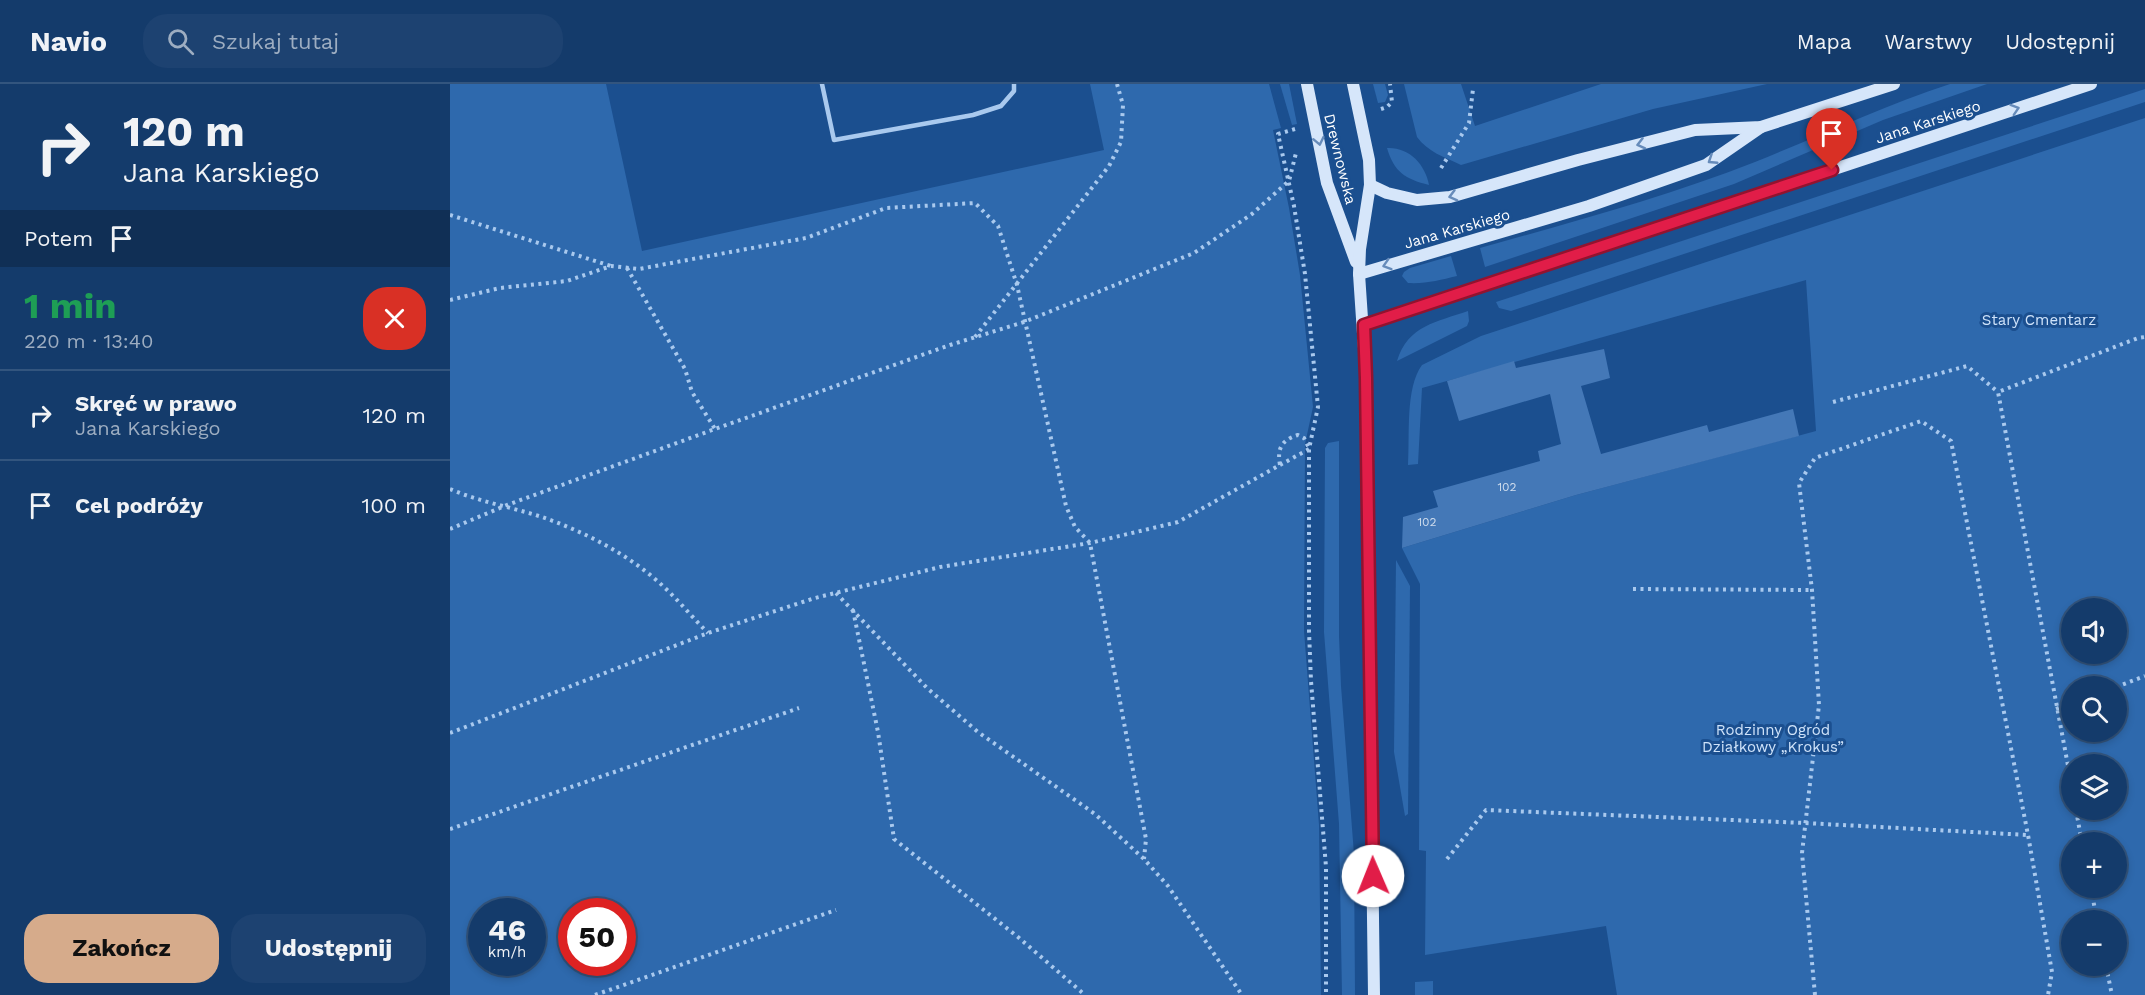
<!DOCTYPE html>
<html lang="pl">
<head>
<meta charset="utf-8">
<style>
  body { margin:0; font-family:"Work Sans",sans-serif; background:#1d4271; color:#f1f3f6; height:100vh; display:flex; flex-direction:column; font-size:22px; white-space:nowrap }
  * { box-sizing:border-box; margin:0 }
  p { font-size:20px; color:#9dadc1 }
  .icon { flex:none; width:33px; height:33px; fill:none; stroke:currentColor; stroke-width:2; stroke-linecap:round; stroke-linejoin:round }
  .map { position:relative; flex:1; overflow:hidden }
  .details { display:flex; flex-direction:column; background:#143b6b; width:450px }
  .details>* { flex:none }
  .banner { background:#143b6b; color:#f1f3f6; overflow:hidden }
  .controls { position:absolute; left:1611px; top:514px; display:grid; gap:12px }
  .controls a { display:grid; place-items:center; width:66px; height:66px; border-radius:50%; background:#143b6b; box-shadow:0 3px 9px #0003,0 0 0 2px #33557e; font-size:30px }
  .speed { position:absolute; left:18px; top:814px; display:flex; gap:12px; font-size:30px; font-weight:700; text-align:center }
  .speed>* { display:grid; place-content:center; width:78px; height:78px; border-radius:50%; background:#143b6b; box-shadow:0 3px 9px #0003,0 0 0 2px #33557e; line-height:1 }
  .speed small { font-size:15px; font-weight:400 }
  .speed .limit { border:9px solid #d22; background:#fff; color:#111 }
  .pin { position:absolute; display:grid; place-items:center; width:51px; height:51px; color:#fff; margin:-62px -26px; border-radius:50% 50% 50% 0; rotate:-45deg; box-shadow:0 0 6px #0007 }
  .pin .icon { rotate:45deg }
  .me { position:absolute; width:66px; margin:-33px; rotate:359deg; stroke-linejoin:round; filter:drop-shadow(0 0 4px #0008) }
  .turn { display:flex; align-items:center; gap:21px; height:126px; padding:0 24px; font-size:27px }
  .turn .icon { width:78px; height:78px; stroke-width:2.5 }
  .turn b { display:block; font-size:42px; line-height:51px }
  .then { display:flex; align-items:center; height:57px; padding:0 24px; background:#0003; gap:12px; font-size:22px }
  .round { display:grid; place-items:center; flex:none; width:63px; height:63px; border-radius:24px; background:#1d4271 }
  .overview { display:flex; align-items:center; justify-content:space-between; height:102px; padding:0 24px }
  h1 { font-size:36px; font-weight:700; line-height:45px; color:#1e9e55 }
  .primary-button { display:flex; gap:12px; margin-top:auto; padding:12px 24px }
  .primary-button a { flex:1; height:69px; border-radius:24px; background:#d6ab8b; color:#111; font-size:24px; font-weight:700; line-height:69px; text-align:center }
  .primary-button a+a { background:#1d4271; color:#f1f3f6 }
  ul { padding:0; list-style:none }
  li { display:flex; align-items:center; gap:18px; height:90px; padding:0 24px; border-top:2px solid #33557e }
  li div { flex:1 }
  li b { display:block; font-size:22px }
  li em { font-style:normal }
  header { display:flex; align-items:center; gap:36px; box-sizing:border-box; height:84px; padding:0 30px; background:#143b6b; border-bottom:2px solid #33557e }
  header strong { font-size:28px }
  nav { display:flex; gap:33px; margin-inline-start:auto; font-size:21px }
  .search { width:420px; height:54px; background:#1d4271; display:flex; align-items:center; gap:15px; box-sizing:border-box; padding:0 21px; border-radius:24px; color:#9dadc1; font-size:22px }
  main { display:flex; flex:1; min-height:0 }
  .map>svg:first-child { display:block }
</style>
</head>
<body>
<header>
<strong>Navio</strong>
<div class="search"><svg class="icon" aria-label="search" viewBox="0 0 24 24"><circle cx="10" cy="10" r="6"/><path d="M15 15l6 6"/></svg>Szukaj tutaj</div>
<nav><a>Mapa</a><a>Warstwy</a><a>Udostępnij</a></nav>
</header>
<main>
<section class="details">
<div class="banner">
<div class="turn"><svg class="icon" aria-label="right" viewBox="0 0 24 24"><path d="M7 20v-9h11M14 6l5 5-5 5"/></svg><div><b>120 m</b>Jana Karskiego</div></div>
<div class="then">Potem<svg class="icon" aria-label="arrive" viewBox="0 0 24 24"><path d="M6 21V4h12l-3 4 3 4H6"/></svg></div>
</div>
<div class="overview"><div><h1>1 min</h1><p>220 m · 13:40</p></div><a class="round" style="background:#d93025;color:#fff"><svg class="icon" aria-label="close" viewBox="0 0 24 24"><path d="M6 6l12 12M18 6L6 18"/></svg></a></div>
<ul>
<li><svg class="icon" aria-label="right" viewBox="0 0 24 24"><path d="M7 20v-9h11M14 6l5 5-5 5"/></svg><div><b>Skręć w prawo</b><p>Jana Karskiego</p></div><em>120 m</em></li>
<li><svg class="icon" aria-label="arrive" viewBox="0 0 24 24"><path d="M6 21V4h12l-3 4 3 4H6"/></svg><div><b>Cel podróży</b></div><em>100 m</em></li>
</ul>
<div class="primary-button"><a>Zakończ</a><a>Udostępnij</a></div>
</section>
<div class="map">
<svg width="1695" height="911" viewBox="0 0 1695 911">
  <rect width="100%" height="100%" fill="#1b4f8f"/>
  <g fill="#2e69ad" fill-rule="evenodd">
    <path d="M0,0H156L192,167L654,66L640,0H819L831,44L823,46L839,124L850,191L863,323L855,360L854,547L869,741L871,911H0ZM32,828H82V879H32ZM122,828H172V879H122Z"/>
    <polygon points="830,0 839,0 847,40 842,41"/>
    <polygon points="923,0 935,0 938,11 935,18 928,19"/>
    <path d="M954,0H1011L1025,42L1151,0H1317L1203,25L1011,81C994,73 978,68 967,53Z"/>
    <path d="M1500,0H1537L1433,36L1284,100L1035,183L1030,164C1122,138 1216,113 1305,78C1370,52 1433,22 1500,0Z"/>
    <polygon points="1695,5 1695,18 1061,227 1049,224 1046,218"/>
    <path d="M1695,34V911H1167L1156,842L975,871L976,767L969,766L970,500L952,464L1126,411L1366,347L1356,196L972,304L968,380L958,381C960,352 955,304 972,281L1031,252ZM1622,525H1666V570H1622ZM1622,603H1666V648H1622ZM1622,681H1666V726H1622ZM1622,759H1666V804H1622ZM1622,837H1666V882H1622Z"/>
    <path d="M937,64C959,63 975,80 979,101C955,95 944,88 937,64Z"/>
    <path d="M1001,172L1007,192C990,196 976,200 958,199L952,192L954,188L960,184Z"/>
    <path d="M1018,227L1019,237L1017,242L947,277C958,241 987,238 1018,227Z"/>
    <polygon points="889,357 889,552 891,602 904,770 905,911 892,911 889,740 874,548 875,364 878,359"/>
    <polygon points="946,476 960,502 958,730 955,732 944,668"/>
    <polygon points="983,897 983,911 965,911 965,898"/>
  </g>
  <polygon fill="#4478b7" points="1154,265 1160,294 1131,302 1151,370 1257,341 1259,348 1343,325 1349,352 1126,411 952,464 953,433 988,423 983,407 1090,377 1088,367 1111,360 1100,310 1009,337 997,297 1064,277 1066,284"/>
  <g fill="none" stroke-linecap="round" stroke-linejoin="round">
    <g stroke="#a9c9ee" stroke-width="4" stroke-dasharray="3 4.5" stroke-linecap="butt">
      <polyline points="931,25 937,23 942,18 940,0"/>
      <polyline points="845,45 828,50 844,122 855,190 868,323 859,365 859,547 861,597 876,783 876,911"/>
      <polyline points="991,84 1019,39 1023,5"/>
      <polyline points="0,131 161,182"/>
      <polyline points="177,184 235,285 242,308 265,345"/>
      <polyline points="0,216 50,204 117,197 161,182 189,185 356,154 436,124 525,119 548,142 567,201 616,422 625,443 640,459 696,755 694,775"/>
      <polyline points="525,253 659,82 671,58 673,21 667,0"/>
      <polyline points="1383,318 1517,282 1548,308"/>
      <polyline points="830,381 859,365"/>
      <path d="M0,405C30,418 61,423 92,433C135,448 180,471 214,503C229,517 243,534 258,549"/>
      <polyline points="0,445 57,421 265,345 500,261 574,238 744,169 802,130 839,97 846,69"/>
      <polyline points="1183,505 1362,506"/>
      <polyline points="386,509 477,604 528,648 645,730 694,775 718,802 792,911"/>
      <polyline points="403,526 428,648 444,755 568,853 635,911"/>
      <polyline points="1666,603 1695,592"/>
      <polyline points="1606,625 1622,619"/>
      <path d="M0,649L258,549L365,514L490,483L640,459L728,438L830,381C827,365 831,356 848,351L854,354L859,364"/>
      <polyline points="1622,703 1548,308 1688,254 1695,253"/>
      <polyline points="1626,726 1632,759"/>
      <polyline points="0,745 349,624"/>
      <polyline points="997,775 1036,726 1355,739 1578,751"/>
      <polyline points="1641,804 1647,837"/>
      <polyline points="1656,882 1662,911"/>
      <polyline points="145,911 386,826"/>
      <polyline points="1365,911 1352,769 1369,621 1362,506 1349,399 1365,374 1471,337 1501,357 1578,751 1602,888 1598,911"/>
    </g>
    <polyline stroke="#a9c9ee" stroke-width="4.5" points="372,0 384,56 523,31 551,22 564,7 564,0"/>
    <g stroke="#d6e6fa" stroke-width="12">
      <polyline points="857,0 877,99 906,178"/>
      <polyline points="903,0 919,76 920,101 910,165 909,190 916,294 924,911"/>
      <polyline points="920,101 937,109 967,116 1000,113 1128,76 1245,46 1311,43 1444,0"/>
      <polyline points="909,190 1139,122 1256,81 1311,43"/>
      <polyline points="914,241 1641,0"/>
    </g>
  </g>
  <defs><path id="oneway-chevron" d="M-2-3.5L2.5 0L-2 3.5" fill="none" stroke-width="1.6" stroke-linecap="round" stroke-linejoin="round" transform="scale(1.5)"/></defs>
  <g stroke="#668bba">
    <use href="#oneway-chevron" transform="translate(1565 25) rotate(-18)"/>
    <use href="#oneway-chevron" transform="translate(869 57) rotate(78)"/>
    <use href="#oneway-chevron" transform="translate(1191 60) rotate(166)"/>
    <use href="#oneway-chevron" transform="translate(1262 76) rotate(147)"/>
    <use href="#oneway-chevron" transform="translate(1003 112) rotate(165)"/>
    <use href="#oneway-chevron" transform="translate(937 181) rotate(163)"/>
  </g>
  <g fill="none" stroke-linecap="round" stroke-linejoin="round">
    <g stroke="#92132f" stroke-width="15">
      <polyline id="route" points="923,792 916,294 914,241 1382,86"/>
    </g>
    <use href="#route" stroke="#e11d48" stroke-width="10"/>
  </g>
  <g text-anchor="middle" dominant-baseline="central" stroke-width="6" stroke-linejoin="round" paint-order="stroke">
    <g font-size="12" fill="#d0dded">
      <text x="1057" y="403">102</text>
      <text x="977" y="438">102</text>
    </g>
    <g font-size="15" fill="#fff" stroke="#1b4f8f">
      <text transform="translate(1478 38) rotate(-18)">Jana Karskiego</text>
      <text transform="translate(890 75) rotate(76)">Drewnowska</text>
      <text transform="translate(1007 145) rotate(-16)">Jana Karskiego</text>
    </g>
    <g font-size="15" fill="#cfe3fa" stroke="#1b4f8f">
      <text x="1589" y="236">Stary Cmentarz</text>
      <text x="1323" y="646">Rodzinny Ogród<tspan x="1323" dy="17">Działkowy „Krokus”</tspan></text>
    </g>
  </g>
</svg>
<div class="controls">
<a><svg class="icon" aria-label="sound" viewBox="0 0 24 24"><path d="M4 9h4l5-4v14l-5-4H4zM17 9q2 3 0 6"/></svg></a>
<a><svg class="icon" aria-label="search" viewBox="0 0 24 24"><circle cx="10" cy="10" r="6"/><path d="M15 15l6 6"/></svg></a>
<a><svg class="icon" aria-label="layers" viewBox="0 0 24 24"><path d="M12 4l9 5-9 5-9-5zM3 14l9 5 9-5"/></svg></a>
<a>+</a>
<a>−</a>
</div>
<div class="speed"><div>46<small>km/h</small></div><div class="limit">50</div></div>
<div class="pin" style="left:1382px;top:86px;background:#d93025"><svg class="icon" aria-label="arrive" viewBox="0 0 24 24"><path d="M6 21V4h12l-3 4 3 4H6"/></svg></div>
<svg class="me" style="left:923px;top:792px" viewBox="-20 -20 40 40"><circle r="19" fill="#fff"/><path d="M0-13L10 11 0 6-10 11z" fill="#e11d48"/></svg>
</div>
</main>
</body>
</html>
